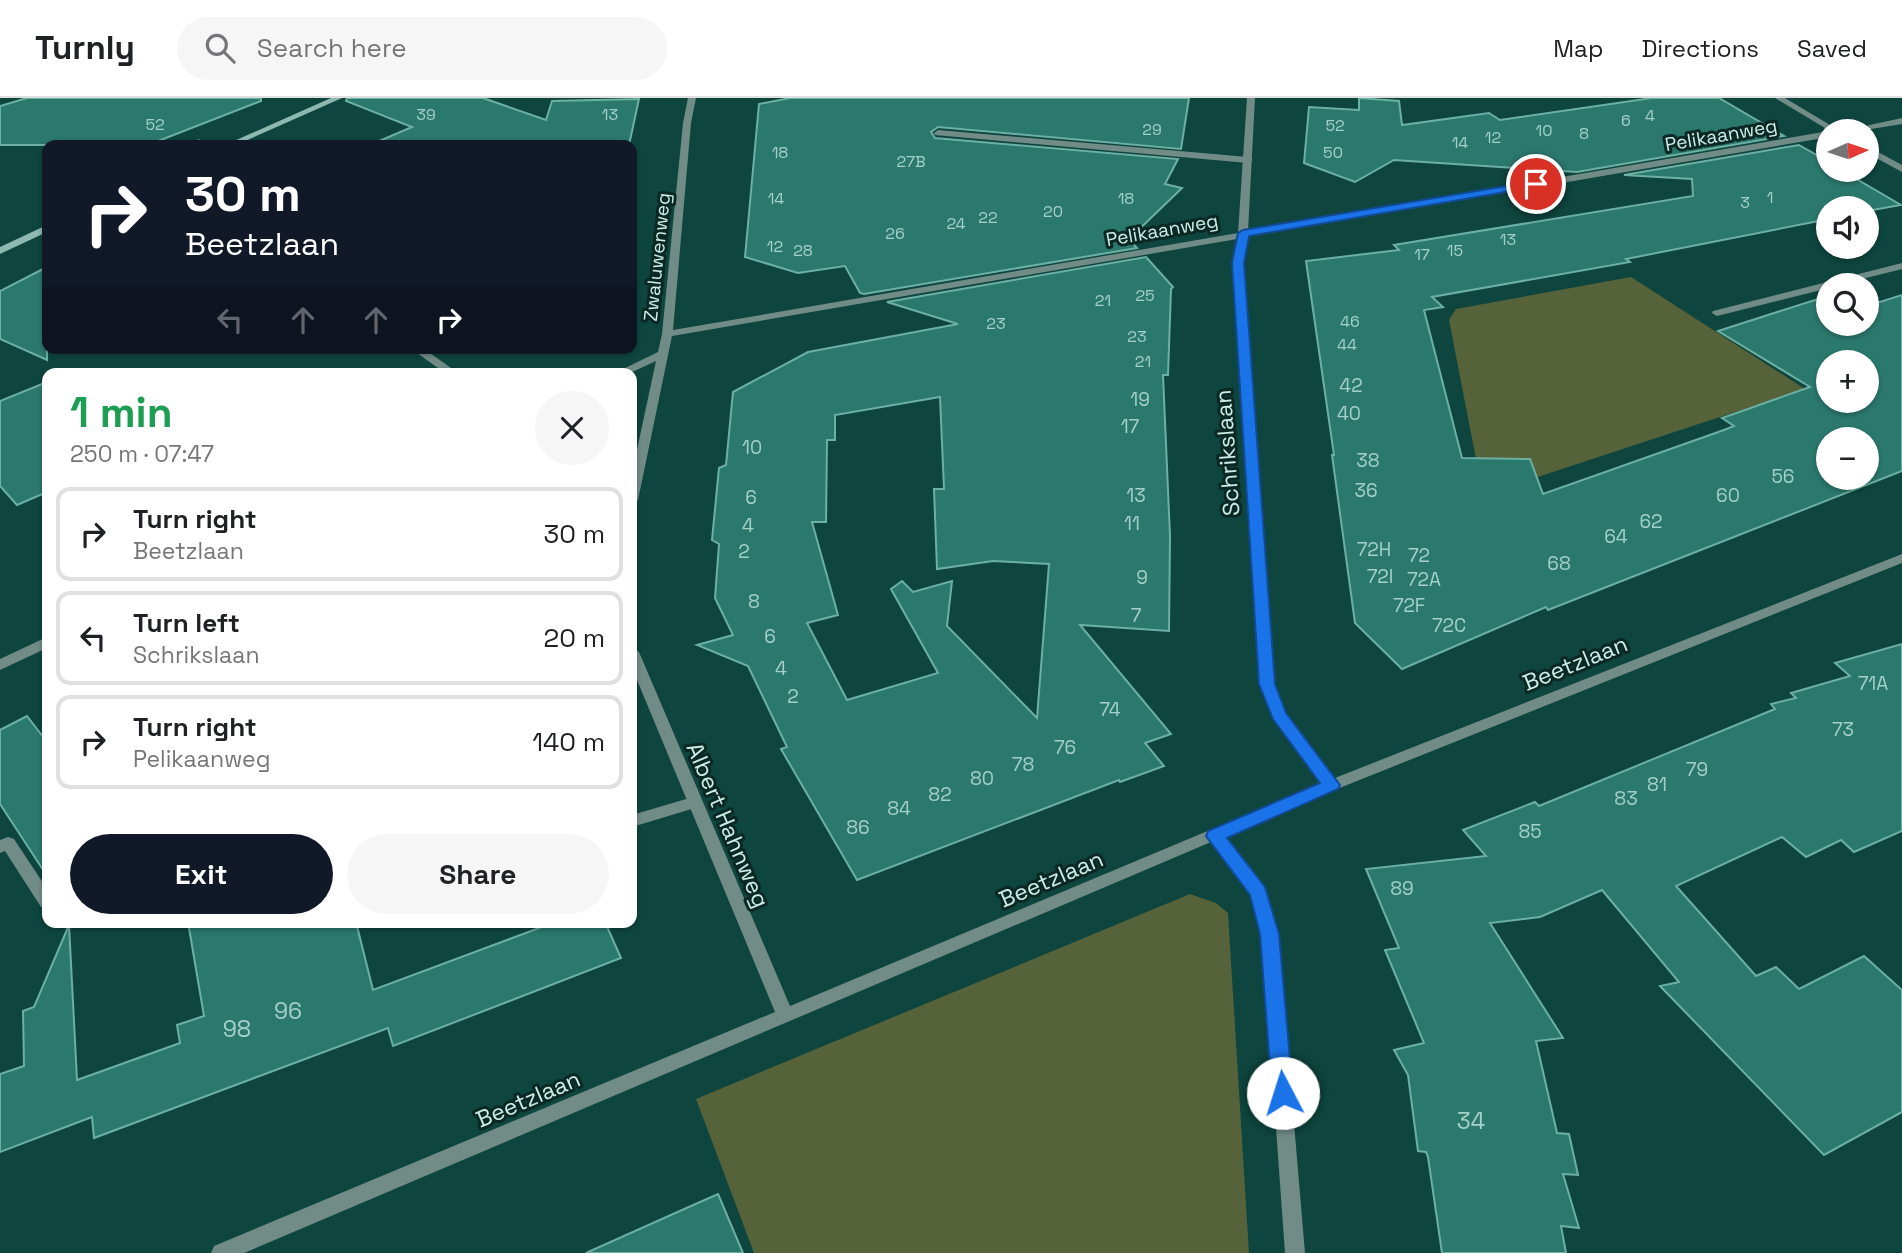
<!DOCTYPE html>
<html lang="en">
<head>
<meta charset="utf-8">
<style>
  body { margin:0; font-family:"Space Grotesk",sans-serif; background:#f6f6f6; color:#202124; height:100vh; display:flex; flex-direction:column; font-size:26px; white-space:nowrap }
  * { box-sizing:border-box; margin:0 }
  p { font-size:23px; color:#757577 }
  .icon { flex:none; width:38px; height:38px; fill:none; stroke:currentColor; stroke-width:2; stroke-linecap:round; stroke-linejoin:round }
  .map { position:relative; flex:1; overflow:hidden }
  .side { position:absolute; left:42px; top:270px; width:595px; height:560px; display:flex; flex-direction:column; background:#fff; border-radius:14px; box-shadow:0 2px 5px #0004 }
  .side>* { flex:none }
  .banner { position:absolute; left:42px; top:42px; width:595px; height:214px; border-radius:14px; box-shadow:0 2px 5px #0004; background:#111827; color:#fff; overflow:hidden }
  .needle { width:46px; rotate:87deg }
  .buttons { position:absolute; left:1816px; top:21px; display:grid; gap:14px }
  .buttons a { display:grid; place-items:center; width:63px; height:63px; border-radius:50%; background:#fff; box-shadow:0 2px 5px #0004; font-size:35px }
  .pin { position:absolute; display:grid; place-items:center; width:60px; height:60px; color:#fff; margin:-30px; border:4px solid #fff; border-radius:50%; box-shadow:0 2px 7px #0007 }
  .me { position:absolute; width:77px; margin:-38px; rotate:355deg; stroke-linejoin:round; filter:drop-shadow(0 0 5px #0008) }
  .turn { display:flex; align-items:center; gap:24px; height:147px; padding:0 28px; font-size:32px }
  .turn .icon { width:91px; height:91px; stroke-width:2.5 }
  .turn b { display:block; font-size:49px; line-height:60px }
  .lanes { display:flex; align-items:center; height:66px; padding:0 28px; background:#0003; justify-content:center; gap:35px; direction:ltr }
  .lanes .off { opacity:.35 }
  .round { display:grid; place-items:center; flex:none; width:74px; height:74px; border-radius:37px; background:#f6f6f6 }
  .summary { display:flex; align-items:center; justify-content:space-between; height:119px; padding:0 28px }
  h1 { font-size:42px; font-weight:700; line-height:52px; color:#1e9e55 }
  .action { display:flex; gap:14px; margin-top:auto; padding:14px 28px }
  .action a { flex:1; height:80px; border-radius:42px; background:#111827; color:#fff; font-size:28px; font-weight:700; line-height:80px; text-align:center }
  .action a+a { background:#f6f6f6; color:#202124 }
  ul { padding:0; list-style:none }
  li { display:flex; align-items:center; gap:21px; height:94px; margin:0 14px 10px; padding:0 14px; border:4px solid #e0e0e0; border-radius:14px }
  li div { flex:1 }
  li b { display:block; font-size:26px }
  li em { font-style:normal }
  header { display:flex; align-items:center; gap:42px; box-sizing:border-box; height:98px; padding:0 35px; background:#fff; border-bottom:2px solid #e0e0e0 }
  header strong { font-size:33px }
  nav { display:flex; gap:38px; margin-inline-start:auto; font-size:24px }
  .search { width:490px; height:63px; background:#f6f6f6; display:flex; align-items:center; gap:18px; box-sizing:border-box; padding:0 24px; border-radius:38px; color:#757577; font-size:26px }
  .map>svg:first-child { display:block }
</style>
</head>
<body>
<header>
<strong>Turnly</strong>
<div class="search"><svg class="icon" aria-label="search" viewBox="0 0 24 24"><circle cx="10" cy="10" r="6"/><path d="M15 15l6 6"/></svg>Search here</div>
<nav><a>Map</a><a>Directions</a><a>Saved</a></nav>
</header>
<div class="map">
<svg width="1902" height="1155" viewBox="0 0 1902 1155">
  <rect width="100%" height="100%" fill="#0e453e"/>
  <g fill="#566239">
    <polygon points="1631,179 1805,291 1483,397 1449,222 1456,211"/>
    <polygon points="1190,796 1216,805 1228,815 1249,1155 754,1155 696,1001"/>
  </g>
  <g fill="#2b786d" stroke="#6cb0a4" stroke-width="2" fill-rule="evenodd">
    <polygon points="27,0 261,0 261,3 148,47 0,47 0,8"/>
    <polygon points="347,0 483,0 546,22 552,3 639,1 629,47 370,47 412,29 346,3"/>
    <polygon points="790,0 1189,0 1181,51 938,29 931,34 935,40 1178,61 1165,86 1182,90 1129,141 1137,150 864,196 860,195 845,168 798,175 745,159 759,6"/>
    <polygon points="1359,0 1399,3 1402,27 1489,15 1500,22 1652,0 1719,0 1784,38 1577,74 1394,62 1355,84 1304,65 1309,9 1359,12"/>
    <path d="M1799,47L1829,64V72H1841L1901,107L1867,113V110H1829V121L1626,161L1630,164L1432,199L1443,209L1424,212L1462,360L1530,361L1543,396L1724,332L1734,328L1722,320L1810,289L1718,233L1818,201L1829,207V226H1867V208L1902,197V373L1548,512L1546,509L1402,571L1355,525L1332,357H1334L1306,163L1399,152L1394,147L1693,98L1692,81L1624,77ZM1829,264H1867V303H1829ZM1829,341H1867V380H1829Z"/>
    <path d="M1146,159L1173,189L1171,191L1168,277H1163L1170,438L1169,533L1080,527L1171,636L1145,645L1164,668L1120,684L1119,682L857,782L781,651L787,649L748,568L697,547L733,537L715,500L719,446L712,442L719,370L726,367L733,294L808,254L958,226L887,204ZM940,299L944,391H934L937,471L993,463L1049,466L1037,620L947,528L952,483L913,494L902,483L891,491L938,575L847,602L807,525L838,517L812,424H826L827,342H835V317Z"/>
    <polygon points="47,169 47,262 0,241 0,193"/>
    <polygon points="47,284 47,394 17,407 0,388 0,303"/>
    <polygon points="1902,546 1902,733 1854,754 1841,742 1806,759 1782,739 1676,788 1756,878 1776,869 1799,891 1864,858 1902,892 1902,1014 1824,1057 1660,888 1679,884 1602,792 1540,819 1490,825 1563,940 1536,943 1557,1035 1569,1036 1578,1077 1563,1076 1579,1130 1561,1128 1566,1155 1442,1155 1428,1059 1426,1054 1418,1053 1408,977 1394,952 1424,945 1385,852 1399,850 1366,771 1486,758 1463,732 1535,704 1539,708 1775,611 1771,606 1796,600 1791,595 1850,578 1835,565"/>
    <polygon points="27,618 47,644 47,778 0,706 0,632"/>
    <polygon points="188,824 356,824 373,892 555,824 605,824 621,860 393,948 388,930 94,1040 92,1019 0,1054 0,976 24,968 23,913 34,909 69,827 77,982 180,945 177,927 204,918"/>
    <polygon points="718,1096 743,1155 586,1155 691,1108"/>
  </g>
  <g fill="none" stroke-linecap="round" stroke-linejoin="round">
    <polyline stroke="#5c8a83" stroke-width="2.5" stroke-dasharray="5 2.5" stroke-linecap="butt" points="189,47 200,42"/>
    <g fill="#718c87" fill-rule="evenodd">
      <polygon points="938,32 1248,59 1253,62 1248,65 935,37 934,35"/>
      <polygon points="1902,165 1902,171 1838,187 1829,187 1829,190 1717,218 1712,215 1713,213"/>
      <polygon points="693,699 698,701 701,705 698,709 632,729 632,717"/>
      <polygon points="8,739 14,741 47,791 47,810 41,809 5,753 0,755 0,742"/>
    </g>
    <g fill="#718c87" fill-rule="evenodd">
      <polygon points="688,0 696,0 691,25 673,232 1238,135 1247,0 1255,0 1248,133 1829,33 1829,39 1247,139 1243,165 1274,585 1286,615 1335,680 1902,456 1902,465 1337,691 1224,739 1264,789 1278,836 1305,1155 1285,1155 1262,836 1251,796 1211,744 244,1155 211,1155 214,1148 775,914 632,570 632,549 639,554 790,908 1322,685 1274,621 1260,585 1233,165 1237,141 672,238 638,402 632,406 632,375 656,263 630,275 615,275 658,254 662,236 683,25"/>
      <polygon points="1775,0 1785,0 1840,33 1830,33"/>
      <polygon points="1902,20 1902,26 1859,33 1842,33"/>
      <polygon points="1867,48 1902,67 1902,74 1867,55"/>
      <polygon points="410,250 423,250 458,275 445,275"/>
      <polygon points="47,539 47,550 0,572 0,561"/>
    </g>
    <g fill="#8db9b0" fill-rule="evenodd">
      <polygon points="331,0 342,0 236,47 225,47"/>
      <polygon points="47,127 47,134 0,156 0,149"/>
    </g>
  </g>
  <polygon fill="#1a73e8" stroke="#114b97" stroke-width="2" points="1536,83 1541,86 1540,88 1249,138 1244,165 1275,586 1286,615 1340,687 1338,691 1227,740 1265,789 1279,836 1293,995 1290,1002 1283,1005 1275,1002 1272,995 1260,836 1250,797 1206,738 1208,733 1320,685 1273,621 1259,586 1232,165 1238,135 1243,132"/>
  <g text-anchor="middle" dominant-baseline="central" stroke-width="6" stroke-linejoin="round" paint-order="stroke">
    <g font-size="16" fill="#a4d0c8">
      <text x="426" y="16">39</text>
      <text x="610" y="16">13</text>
      <text x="1650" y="17">4</text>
      <text x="1626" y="22">6</text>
      <text x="155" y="26">52</text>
      <text x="1335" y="27">52</text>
      <text x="1152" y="31">29</text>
      <text x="1544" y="32">10</text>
      <text x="1584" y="35">8</text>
      <text x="1493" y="39">12</text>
      <text x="1460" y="44">14</text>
      <text x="780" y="54">18</text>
      <text x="1333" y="54">50</text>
      <text x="911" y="63">27B</text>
      <text x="1770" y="99">1</text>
      <text x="776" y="100">14</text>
      <text x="1126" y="100">18</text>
      <text x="1745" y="104">3</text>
      <text x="1053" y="113">20</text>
      <text x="988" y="119">22</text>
      <text x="956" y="125">24</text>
      <text x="895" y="135">26</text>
      <text x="1508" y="141">13</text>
      <text x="775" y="148">12</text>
      <text x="803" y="152">28</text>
      <text x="1455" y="152">15</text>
      <text x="1422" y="156">17</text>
      <text x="1145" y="197">25</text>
      <text x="1103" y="202">21</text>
      <text x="1350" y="223">46</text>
      <text x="996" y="225">23</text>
      <text x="1137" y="238">23</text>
      <text x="1347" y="246">44</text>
      <text x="1143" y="263">21</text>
    </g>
    <g font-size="19" fill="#ccede6" stroke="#0b2824">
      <text transform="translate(1721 37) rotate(-10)">Pelikaanweg</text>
      <text transform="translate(1162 132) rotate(-10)">Pelikaanweg</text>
      <text transform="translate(657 159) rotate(-84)">Zwaluwenweg</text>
    </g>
    <g font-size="19" fill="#a4d0c8">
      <text x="1351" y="287">42</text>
      <text x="1140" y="301">19</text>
      <text x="1349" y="315">40</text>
      <text x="1130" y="328">17</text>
      <text x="752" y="349">10</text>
      <text x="1368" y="362">38</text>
      <text x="1783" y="378">56</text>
      <text x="1366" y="392">36</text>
      <text x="1136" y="397">13</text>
      <text x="1728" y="397">60</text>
      <text x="751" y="399">6</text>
      <text x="1651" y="423">62</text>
      <text x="1132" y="425">11</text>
      <text x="748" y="427">4</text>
      <text x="1616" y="438">64</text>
      <text x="1374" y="451">72H</text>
      <text x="744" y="453">2</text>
      <text x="1419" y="457">72</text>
      <text x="1559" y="465">68</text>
      <text x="1380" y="478">72I</text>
      <text x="1142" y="479">9</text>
      <text x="1424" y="481">72A</text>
      <text x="754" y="503">8</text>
      <text x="1409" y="507">72F</text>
      <text x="1136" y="517">7</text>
      <text x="1449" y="527">72C</text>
      <text x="770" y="538">6</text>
      <text x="781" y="570">4</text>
      <text x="1873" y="585">71A</text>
      <text x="793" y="598">2</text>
      <text x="1110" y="611">74</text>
      <text x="1843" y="631">73</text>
      <text x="1065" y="649">76</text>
      <text x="1023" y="666">78</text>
      <text x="1697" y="671">79</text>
      <text x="982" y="680">80</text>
      <text x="1657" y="686">81</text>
      <text x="940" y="696">82</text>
      <text x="1626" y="700">83</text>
      <text x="899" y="710">84</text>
      <text x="858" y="729">86</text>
      <text x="1530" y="733">85</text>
      <text x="1402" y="790">89</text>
    </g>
    <g font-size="23" fill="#ccede6" stroke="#0b2824">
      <text transform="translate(1227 355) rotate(-94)">Schrikslaan</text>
      <text transform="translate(1575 565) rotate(-22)">Beetzlaan</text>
      <text transform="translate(728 727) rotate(67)">Albert Hahnweg</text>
      <text transform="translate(1051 781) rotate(-23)">Beetzlaan</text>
      <text transform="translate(528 1001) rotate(-23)">Beetzlaan</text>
    </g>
    <g font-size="23" fill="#a4d0c8">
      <text x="288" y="913">96</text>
      <text x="237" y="931">98</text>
      <text x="1471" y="1023">34</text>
    </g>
  </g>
</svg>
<div class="buttons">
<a><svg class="needle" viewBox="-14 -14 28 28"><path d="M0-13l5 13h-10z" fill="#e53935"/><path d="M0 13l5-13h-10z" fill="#757577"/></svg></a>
<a><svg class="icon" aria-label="sound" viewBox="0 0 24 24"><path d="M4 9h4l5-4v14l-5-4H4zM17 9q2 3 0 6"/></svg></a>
<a><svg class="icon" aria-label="search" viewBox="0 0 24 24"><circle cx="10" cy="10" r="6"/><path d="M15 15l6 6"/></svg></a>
<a>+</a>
<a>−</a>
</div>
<div class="pin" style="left:1536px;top:86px;background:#d93025"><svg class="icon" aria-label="arrive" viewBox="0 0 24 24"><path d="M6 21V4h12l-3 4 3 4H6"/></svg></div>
<svg class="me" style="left:1283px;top:995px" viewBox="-20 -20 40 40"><circle r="19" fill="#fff"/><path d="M0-13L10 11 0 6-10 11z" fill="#1a73e8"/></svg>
<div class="banner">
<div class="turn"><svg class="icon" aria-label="right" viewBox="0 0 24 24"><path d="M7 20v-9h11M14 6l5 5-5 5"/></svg><div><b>30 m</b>Beetzlaan</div></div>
<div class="lanes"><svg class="icon off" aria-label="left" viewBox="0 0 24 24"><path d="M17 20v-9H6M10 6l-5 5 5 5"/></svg><svg class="icon off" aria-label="ahead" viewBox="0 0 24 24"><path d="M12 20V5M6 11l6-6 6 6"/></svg><svg class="icon off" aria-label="ahead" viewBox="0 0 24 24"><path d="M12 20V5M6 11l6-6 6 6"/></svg><svg class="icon" aria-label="right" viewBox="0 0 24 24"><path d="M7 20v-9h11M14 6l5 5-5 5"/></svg></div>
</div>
<section class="side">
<div class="summary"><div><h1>1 min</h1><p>250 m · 07:47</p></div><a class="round"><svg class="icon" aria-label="close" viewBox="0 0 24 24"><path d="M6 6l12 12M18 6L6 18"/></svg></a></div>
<ul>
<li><svg class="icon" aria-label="right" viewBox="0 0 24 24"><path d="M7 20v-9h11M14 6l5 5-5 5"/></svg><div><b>Turn right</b><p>Beetzlaan</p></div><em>30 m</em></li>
<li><svg class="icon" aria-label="left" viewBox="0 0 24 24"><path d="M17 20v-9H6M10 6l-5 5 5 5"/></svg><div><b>Turn left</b><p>Schrikslaan</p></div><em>20 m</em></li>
<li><svg class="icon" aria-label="right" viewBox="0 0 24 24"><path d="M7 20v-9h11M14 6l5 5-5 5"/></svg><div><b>Turn right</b><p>Pelikaanweg</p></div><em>140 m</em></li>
</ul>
<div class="action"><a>Exit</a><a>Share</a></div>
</section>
</div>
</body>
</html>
